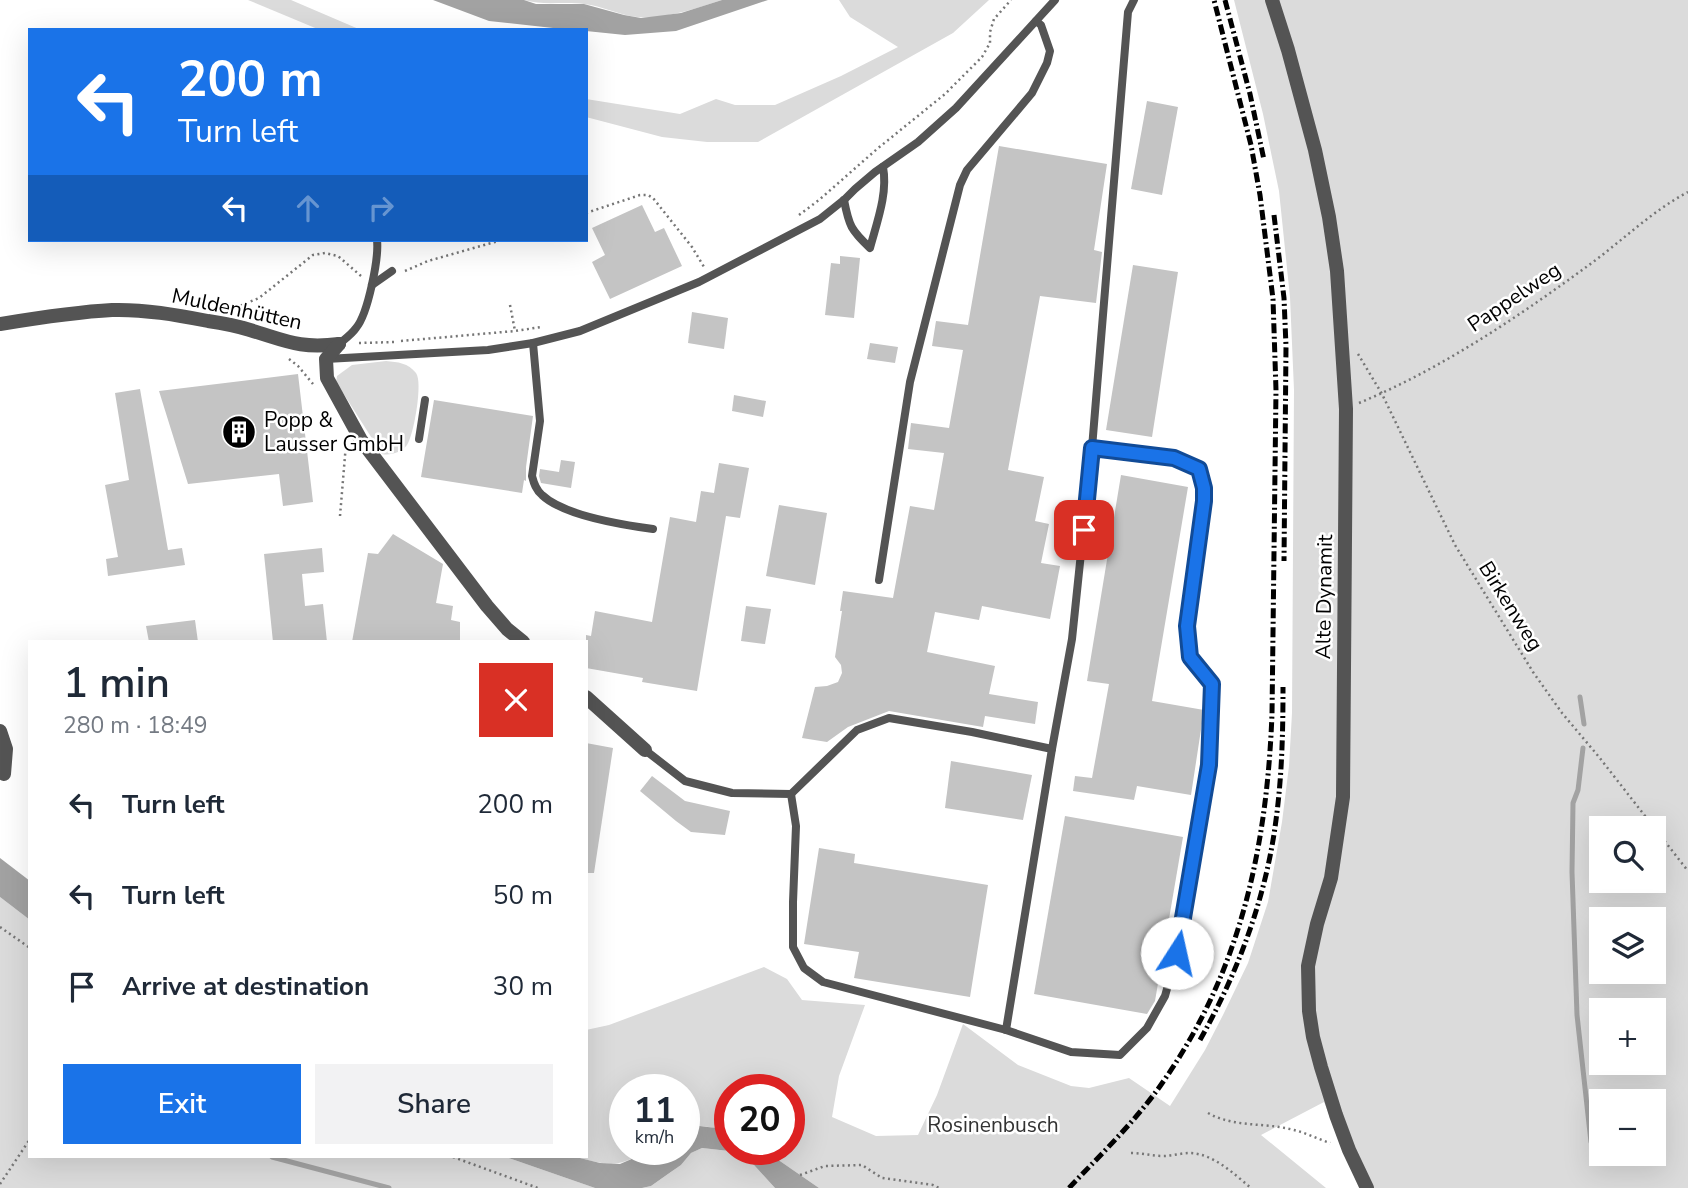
<!DOCTYPE html>
<html lang="en">
<head>
<meta charset="utf-8">
<style>
  body { margin:0; font-family:"Nunito Sans",sans-serif; background:#f2f2f3; color:#1f2937; height:100vh; display:flex; flex-direction:column; font-size:26px; white-space:nowrap }
  * { box-sizing:border-box; margin:0 }
  p { font-size:23px; color:#747a83 }
  .icon { flex:none; width:38px; height:38px; fill:none; stroke:currentColor; stroke-width:2; stroke-linecap:round; stroke-linejoin:round }
  .map { position:relative; flex:1; overflow:hidden }
  .panel { position:absolute; left:28px; top:640px; width:560px; height:518px; display:flex; flex-direction:column; background:#fff; border-radius:0px; box-shadow:0 7px 28px #0002 }
  .panel>* { flex:none }
  .top-card { position:absolute; left:28px; top:28px; width:560px; height:214px; border-radius:0px; box-shadow:0 7px 28px #0002; background:#1a73e8; color:#fff; overflow:hidden }
  .fabs { position:absolute; left:1589px; top:816px; display:grid; gap:14px }
  .fabs a { display:grid; place-items:center; width:77px; height:77px; border-radius:0px; background:#fff; box-shadow:0 7px 28px #0002; font-size:35px }
  .speed { position:absolute; left:609px; top:1074px; display:flex; gap:14px; font-size:35px; font-weight:700; text-align:center }
  .speed>* { display:grid; place-content:center; width:91px; height:91px; border-radius:50%; background:#fff; box-shadow:0 7px 28px #0002; line-height:1 }
  .speed small { font-size:18px; font-weight:400 }
  .speed .limit { border:10px solid #d22; background:#fff; color:#111 }
  .pin { position:absolute; display:grid; place-items:center; width:60px; height:60px; color:#fff; margin:-30px; border-radius:14px; box-shadow:0 4px 10px #0006 }
  .me { position:absolute; width:77px; margin:-38px; rotate:10deg; stroke-linejoin:round; filter:drop-shadow(0 0 5px #0008) }
  .turn { display:flex; align-items:center; gap:24px; height:147px; padding:0 35px; font-size:32px }
  .turn .icon { width:91px; height:91px; stroke-width:2.5 }
  .turn b { display:block; font-size:49px; line-height:60px }
  .lanes { display:flex; align-items:center; height:66px; padding:0 35px; background:#0003; justify-content:center; gap:35px; direction:ltr }
  .lanes .off { opacity:.35 }
  .round { display:grid; place-items:center; flex:none; width:74px; height:74px; border-radius:0px; background:#f2f2f3 }
  .summary { display:flex; align-items:center; justify-content:space-between; height:119px; padding:0 35px }
  h1 { font-size:42px; font-weight:600; line-height:52px }
  .button { display:flex; gap:14px; margin-top:auto; padding:14px 35px }
  .button a { flex:1; height:80px; border-radius:0px; background:#1a73e8; color:#fff; font-size:28px; font-weight:600; line-height:80px; text-align:center }
  .button a+a { background:#f2f2f3; color:#1f2937 }
  ul { padding:0; list-style:none }
  li { display:flex; align-items:center; gap:21px; height:91px; padding:0 35px }
  li div { flex:1 }
  li b { display:block; font-size:26px }
  li em { font-style:normal }
  .map>svg:first-child { display:block }
</style>
</head>
<body>
<div class="map">
<svg width="1688" height="1188" viewBox="0 0 1688 1188">
  <rect width="100%" height="100%" fill="#fff"/>
  <g fill="#dbdbdb" fill-rule="evenodd">
    <polygon points="248,0 291,0 361,30 320,30"/>
    <path d="M524,0H722C697,8 663,20 637,17C619,15 602,6 584,4C564,1 544,6 524,0Z"/>
    <polygon points="839,0 989,0 953,33 758,142 707,142 662,137 586,117 586,99 680,114 716,99 735,105 775,105 841,76 898,47 850,17"/>
    <path d="M1234,0H1688V1188H1359L1324,1102L1261,1135L1326,1188H819L764,1150H789V1090H730V1132C716,1128 698,1123 684,1128V1090H625V1150H646C619,1169 607,1165 576,1157H586V1030L609,1025L764,967L787,979L802,1000L865,1005L839,1076L832,1117L876,1136L918,1135L937,1095L963,1024L1018,1065L1071,1086L1089,1088L1129,1078L1170,1106L1205,1050L1223,1015L1248,963L1268,902L1282,822L1289,766L1292,713L1294,390L1290,297L1279,191L1263,114ZM1601,828H1654V880H1601ZM1601,919H1654V971H1601ZM1601,1010H1654V1062H1601ZM1601,1101H1654V1153H1601Z"/>
    <path d="M386,361C398,362 408,363 416,373C423,382 414,434 407,445C402,452 390,456 382,454L336,382L337,376L352,365Z"/>
    <polygon points="0,897 30,920 30,1157 506,1157 595,1188 0,1188"/>
    <polygon points="702,1148 729,1151 754,1165 775,1188 642,1188 651,1186 681,1165 691,1153"/>
  </g>
  <g fill="#a2a2a2">
    <polygon points="433,0 524,0 536,4 584,4 624,15 641,18 681,13 722,0 768,0 676,31 625,35 586,31 586,30 571,30 489,21"/>
    <polygon points="0,858 30,881 30,920 0,897"/>
    <polygon points="691,1125 716,1128 730,1132 730,1150 764,1150 819,1188 775,1188 754,1165 729,1151 702,1148 691,1153 681,1165 668,1174 651,1186 642,1188 595,1188 506,1157 576,1157 600,1163 620,1164 634,1158 646,1150 684,1150 684,1128"/>
  </g>
  <g fill="none" stroke-linecap="round" stroke-linejoin="round">
    <g stroke="#a2a2a2" stroke-width="5">
      <polyline points="1580,697 1584,724"/>
      <polyline points="1583,748 1578,790 1573,803 1572,872 1577,1015 1591,1142"/>
      <polyline points="272,1157 389,1188"/>
    </g>
  </g>
  <g fill="#c4c4c4">
    <polygon points="1147,101 1178,107 1162,195 1131,189"/>
    <polygon points="999,146 1107,164 1094,250 1102,252 1096,303 1040,296 1008,470 1044,477 1035,521 1049,524 1041,563 1060,566 1050,619 982,606 979,620 935,612 927,652 995,666 989,694 1038,702 1035,724 985,716 983,727 889,711 848,727 827,742 802,738 815,687 827,686 838,682 842,673 841,665 835,657 842,611 840,611 843,591 893,598 910,506 934,510 944,453 908,449 911,423 949,428 963,350 932,346 936,321 968,325"/>
    <polygon points="642,205 655,232 664,228 682,266 610,299 592,262 605,255 592,228"/>
    <polygon points="840,256 860,258 854,318 825,315 831,263 840,264"/>
    <polygon points="1133,265 1178,272 1152,437 1106,430"/>
    <polygon points="692,312 728,318 724,349 688,343"/>
    <polygon points="870,343 898,347 895,363 867,359"/>
    <polygon points="298,374 313,502 283,506 279,474 188,484 159,391"/>
    <polygon points="140,389 168,550 182,548 185,565 108,576 106,559 118,557 105,485 129,480 115,393"/>
    <polygon points="734,395 766,401 763,417 732,411"/>
    <polygon points="434,400 533,416 526,467 526,481 524,480 522,493 421,477"/>
    <polygon points="561,460 575,462 571,488 541,483 539,476 540,469 559,472"/>
    <polygon points="719,463 749,468 740,518 726,516 697,691 642,682 643,678 586,668 586,635 591,636 595,611 652,622 670,517 696,522 701,491 714,493"/>
    <polygon points="1121,475 1188,487 1152,701 1204,710 1191,795 1137,786 1134,800 1073,791 1075,776 1092,778 1109,684 1087,681"/>
    <polygon points="779,505 827,513 815,585 766,576"/>
    <polygon points="393,534 443,564 436,603 453,606 451,620 460,622 460,642 352,642 368,553 378,554"/>
    <polygon points="322,548 324,572 302,574 305,606 323,604 327,642 273,642 264,554"/>
    <polygon points="746,606 771,609 765,644 741,641"/>
    <polygon points="195,620 198,642 149,642 146,626"/>
    <polygon points="586,743 613,748 594,873 586,873"/>
    <polygon points="951,761 1032,775 1023,820 945,808"/>
    <polygon points="652,776 685,801 730,811 725,835 691,832 676,821 640,791"/>
    <polygon points="1065,816 1183,837 1155,1001 1147,1014 1034,994"/>
    <polygon points="819,848 855,854 854,863 988,885 970,997 854,978 859,952 804,944"/>
  </g>
  <g fill="none" stroke-linecap="round" stroke-linejoin="round">
    <g stroke="#767676" stroke-width="2.5" stroke-dasharray="2 3.5" stroke-linecap="butt">
      <polyline points="586,213 640,195 648,195 653,198 692,247 704,267"/>
      <polyline points="799,215 819,200 877,149 945,94 982,57 990,43 990,32 994,19 1011,0"/>
      <polyline points="405,271 428,261 502,240"/>
      <polyline points="510,305 515,331"/>
      <polyline points="224,307 242,305 259,298 313,255 325,253 338,256 361,276"/>
      <polyline points="401,341 515,331 541,327"/>
      <polyline points="359,343 395,342"/>
      <polyline points="1358,354 1382,394 1455,545 1533,672 1562,713 1599,757 1688,871"/>
      <polyline points="289,359 298,366 313,384"/>
      <path d="M1359,403C1441,369 1518,317 1589,265C1622,241 1652,211 1688,192"/>
      <polyline points="340,516 346,444"/>
      <polyline points="0,927 30,948"/>
      <path d="M1208,1113C1235,1128 1264,1122 1294,1130C1306,1133 1318,1139 1330,1143"/>
      <path d="M1131,1153C1142,1153 1152,1156 1163,1156C1172,1156 1181,1153 1190,1153C1214,1154 1234,1174 1251,1188"/>
      <polyline points="453,1157 538,1188"/>
      <polyline points="800,1175 825,1166 862,1165 882,1178 933,1185 939,1188"/>
      <polyline points="0,1184 30,1139"/>
    </g>
    <g stroke="#545454" stroke-width="8">
      <path d="M844,200C849,226 851,230 870,248C877,222 888,193 883,167"/>
      <polyline points="372,285 392,271"/>
      <path d="M533,343L540,421L532,476C534,484 536,490 542,495C564,516 623,525 653,529"/>
      <path d="M339,344C345,339 352,334 356,328C368,314 379,258 377,240"/>
      <polyline points="326,359 488,350 533,343 580,331 699,282 820,219 845,199 855,189 875,172 918,142 956,108 1055,0"/>
      <polyline points="419,439 425,400"/>
      <polyline points="879,580 910,382 960,185 967,170 1032,93 1047,63 1050,51 1041,25 1036,21"/>
      <polyline points="645,750 685,781 732,793 791,794 796,826 793,902 793,947 804,968 823,982 1006,1030 1071,1052 1120,1055 1147,1028 1165,996 1177,953 1209,765 1212,684 1190,657 1187,626 1204,501 1204,488 1200,469 1174,458 1092,448 1128,12 1134,0"/>
      <polyline points="791,794 857,730 889,718 972,732 1052,749"/>
      <polyline points="1006,1030 1052,749 1072,639 1092,448"/>
    </g>
    <g stroke="#545454" stroke-width="14">
      <polyline points="1272,0 1288,50 1315,150 1329,217 1337,271 1346,409 1343,797 1331,878 1317,924 1308,966 1309,1011 1313,1037 1321,1067 1336,1115 1349,1150 1367,1188"/>
      <path d="M0,324C37,318 74,312 112,310C144,309 177,315 208,321C222,323 237,326 250,330C287,341 300,349 339,344"/>
      <polyline points="339,344 326,359 327,378 361,440 487,606 507,629 523,642"/>
      <polyline points="586,697 645,750"/>
      <polyline points="0,731 6,749 4,774"/>
    </g>
    <g stroke="#000" stroke-width="5" stroke-dasharray="10 3.5 2 3.5" stroke-linecap="butt">
      <polyline points="1225,0 1250,94 1264,160"/>
      <polyline points="1274,215 1284,298 1286,346 1284,561"/>
      <path d="M1200,1040C1238,972 1266,898 1276,820C1282,776 1283,731 1283,687"/>
      <path d="M1069,1188C1103,1152 1140,1117 1167,1076C1242,966 1267,844 1272,714L1276,390L1273,299L1260,195L1251,145L1214,0"/>
    </g>
  </g>
  <g fill="none" stroke-linecap="round" stroke-linejoin="round">
    <g stroke="#114b97" stroke-width="18">
      <polyline id="route" points="1084,530 1092,448 1174,458 1199,469 1204,488 1204,501 1187,626 1190,657 1212,684 1209,765 1177,953"/>
    </g>
    <use href="#route" stroke="#1a73e8" stroke-width="12"/>
  </g>
  <defs>
    <g id="building-disc" transform="scale(1.75)"><circle r="9.5" fill="#000" stroke="#fff"/><path d="M-4-6H4V6H1V3H-1V6H-4ZM-2.5-4.3h1.7v1.8h-1.7ZM.8-4.3h1.7v1.8H.8ZM-2.5-1h1.7V.8h-1.7ZM.8-1h1.7V.8H.8Z" fill="#fff"/></g>
  </defs>
  <g fill-rule="evenodd">
    <use href="#building-disc" x="239" y="432"/>
  </g>
  <g text-anchor="middle" dominant-baseline="central" stroke-width="5" stroke-linejoin="round" paint-order="stroke">
    <g font-size="21" fill="#000" stroke="#fff">
      <text transform="translate(1514 297) rotate(-34)">Pappelweg</text>
      <text transform="translate(237 309) rotate(12)">Muldenhütten</text>
      <text transform="translate(1324 597) rotate(-89)">Alte Dynamit</text>
      <text transform="translate(1511 606) rotate(58)">Birkenweg</text>
    </g>
    <g font-size="21" fill="#000" stroke="#fff" text-anchor="start">
      <text x="264" y="420">Popp &amp;<tspan x="264" dy="24">Lausser GmbH</tspan></text>
    </g>
    <g font-size="21" fill="#323232" stroke="#fff">
      <text x="993" y="1125">Rosinenbusch</text>
    </g>
  </g>
</svg>
<div class="fabs">
<a><svg class="icon" aria-label="search" viewBox="0 0 24 24"><circle cx="10" cy="10" r="6"/><path d="M15 15l6 6"/></svg></a>
<a><svg class="icon" aria-label="layers" viewBox="0 0 24 24"><path d="M12 4l9 5-9 5-9-5zM3 14l9 5 9-5"/></svg></a>
<a>+</a>
<a>−</a>
</div>
<div class="speed"><div>11<small>km/h</small></div><div class="limit">20</div></div>
<div class="pin" style="left:1084px;top:530px;background:#d93025"><svg class="icon" aria-label="arrive" viewBox="0 0 24 24"><path d="M6 21V4h12l-3 4 3 4H6"/></svg></div>
<svg class="me" style="left:1177px;top:953px" viewBox="-20 -20 40 40"><circle r="19" fill="#fff"/><path d="M0-13L10 11 0 6-10 11z" fill="#1a73e8"/></svg>
<div class="top-card">
<div class="turn"><svg class="icon" aria-label="left" viewBox="0 0 24 24"><path d="M17 20v-9H6M10 6l-5 5 5 5"/></svg><div><b>200 m</b>Turn left</div></div>
<div class="lanes"><svg class="icon" aria-label="left" viewBox="0 0 24 24"><path d="M17 20v-9H6M10 6l-5 5 5 5"/></svg><svg class="icon off" aria-label="ahead" viewBox="0 0 24 24"><path d="M12 20V5M6 11l6-6 6 6"/></svg><svg class="icon off" aria-label="right" viewBox="0 0 24 24"><path d="M7 20v-9h11M14 6l5 5-5 5"/></svg></div>
</div>
<section class="panel">
<div class="summary"><div><h1>1 min</h1><p>280 m · 18:49</p></div><a class="round" style="background:#d93025;color:#fff"><svg class="icon" aria-label="close" viewBox="0 0 24 24"><path d="M6 6l12 12M18 6L6 18"/></svg></a></div>
<ul>
<li><svg class="icon" aria-label="left" viewBox="0 0 24 24"><path d="M17 20v-9H6M10 6l-5 5 5 5"/></svg><div><b>Turn left</b></div><em>200 m</em></li>
<li><svg class="icon" aria-label="left" viewBox="0 0 24 24"><path d="M17 20v-9H6M10 6l-5 5 5 5"/></svg><div><b>Turn left</b></div><em>50 m</em></li>
<li><svg class="icon" aria-label="arrive" viewBox="0 0 24 24"><path d="M6 21V4h12l-3 4 3 4H6"/></svg><div><b>Arrive at destination</b></div><em>30 m</em></li>
</ul>
<div class="button"><a>Exit</a><a>Share</a></div>
</section>
</div>
</body>
</html>
